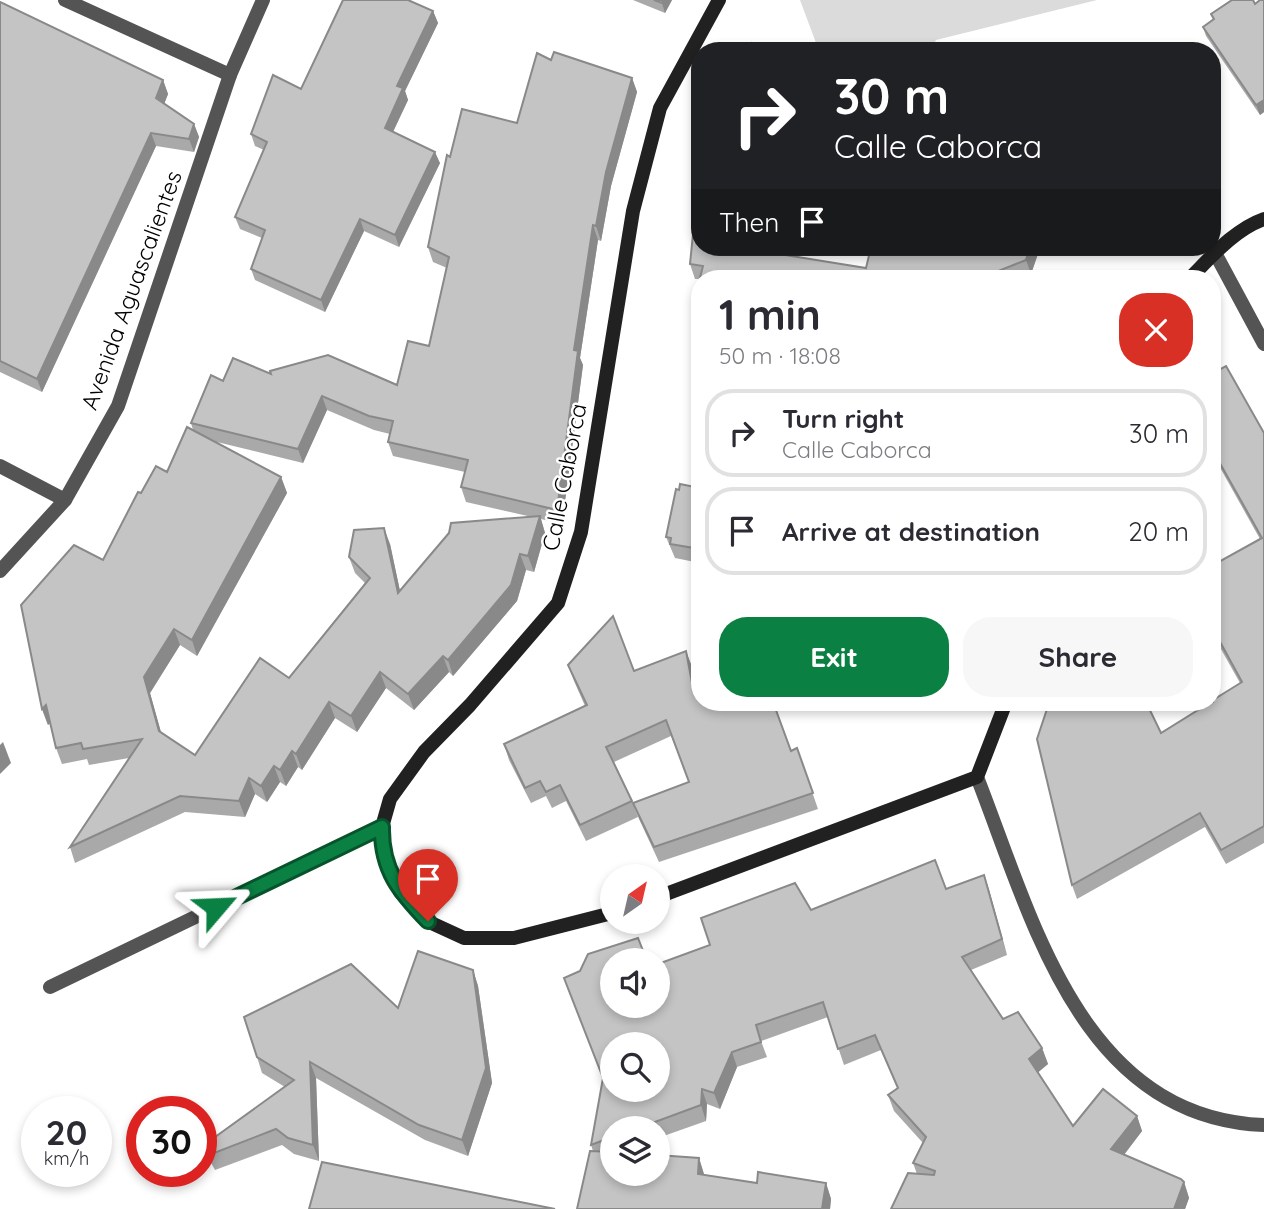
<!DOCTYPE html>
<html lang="en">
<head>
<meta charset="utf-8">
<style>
  body { margin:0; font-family:Quicksand,sans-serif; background:#f7f7f7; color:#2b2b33; height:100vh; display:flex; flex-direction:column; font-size:26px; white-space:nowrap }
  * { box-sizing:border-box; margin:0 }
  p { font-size:23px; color:#7c7c81 }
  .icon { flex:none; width:38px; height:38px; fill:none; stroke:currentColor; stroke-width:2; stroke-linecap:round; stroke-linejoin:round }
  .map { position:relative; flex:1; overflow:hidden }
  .details { position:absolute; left:691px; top:270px; width:530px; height:441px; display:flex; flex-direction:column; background:#fff; border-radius:28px; box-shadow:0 4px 10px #0003 }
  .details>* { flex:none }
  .top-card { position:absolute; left:691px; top:42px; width:530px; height:214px; border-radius:28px; box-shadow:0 4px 10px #0003; background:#202124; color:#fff; overflow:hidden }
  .needle { width:46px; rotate:34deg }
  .controls { position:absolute; left:600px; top:864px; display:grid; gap:14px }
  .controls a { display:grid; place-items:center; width:70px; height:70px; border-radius:50%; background:#fff; box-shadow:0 4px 10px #0003; font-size:35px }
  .speed { position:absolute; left:21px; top:1096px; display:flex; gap:14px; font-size:35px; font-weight:700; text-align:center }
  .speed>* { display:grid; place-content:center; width:91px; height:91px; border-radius:50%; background:#fff; box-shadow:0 4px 10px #0003; line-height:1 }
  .speed small { font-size:18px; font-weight:400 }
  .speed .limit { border:10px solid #d22; background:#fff; color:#111 }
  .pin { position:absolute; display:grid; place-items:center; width:60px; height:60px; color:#fff; margin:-72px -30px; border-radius:50% 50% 50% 0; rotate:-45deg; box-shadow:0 0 7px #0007 }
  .pin .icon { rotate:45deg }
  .me { position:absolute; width:77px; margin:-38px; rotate:64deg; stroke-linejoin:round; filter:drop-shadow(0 0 5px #0008) }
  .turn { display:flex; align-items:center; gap:24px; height:147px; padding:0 28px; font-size:32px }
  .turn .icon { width:91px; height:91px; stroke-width:2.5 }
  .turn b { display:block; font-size:49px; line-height:60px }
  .then { display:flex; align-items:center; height:66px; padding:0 28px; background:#0003; gap:14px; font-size:26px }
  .round { display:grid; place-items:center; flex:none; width:74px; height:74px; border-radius:28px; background:#f7f7f7 }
  .head { display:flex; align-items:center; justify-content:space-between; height:119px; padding:0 28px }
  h1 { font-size:42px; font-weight:700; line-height:52px }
  .primary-button { display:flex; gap:14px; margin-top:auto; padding:14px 28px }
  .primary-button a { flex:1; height:80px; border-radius:28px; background:#0b8043; color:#fff; font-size:28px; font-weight:700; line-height:80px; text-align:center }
  .primary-button a+a { background:#f7f7f7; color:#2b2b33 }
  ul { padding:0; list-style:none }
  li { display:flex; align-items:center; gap:21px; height:88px; margin:0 14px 10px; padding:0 14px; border:4px solid #e1e1e2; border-radius:28px }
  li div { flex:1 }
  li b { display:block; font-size:26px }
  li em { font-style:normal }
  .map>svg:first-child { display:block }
</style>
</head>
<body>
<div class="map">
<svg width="1264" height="1209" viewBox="0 0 1264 1209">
  <rect width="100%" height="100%" fill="#fff"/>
  <polygon fill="#dbdbdb" points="800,0 1097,0 936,40 930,51 819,51"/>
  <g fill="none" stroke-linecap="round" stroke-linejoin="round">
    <polyline stroke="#545454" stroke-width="14" points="0,466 65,500"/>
    <g stroke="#545454" stroke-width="14">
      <polyline points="65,0 230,75"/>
      <polyline points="1215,253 1264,344"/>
      <polyline points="0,571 65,500 118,406 230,75 263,0"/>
      <path d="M977,777C1032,917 1080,1118 1264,1125"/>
      <polyline points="50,987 382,827"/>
    </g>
    <g stroke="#212121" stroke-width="14">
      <path d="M1190,278C1211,257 1235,229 1264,219"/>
      <polyline points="658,897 977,777 1006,702"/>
      <polyline points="612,913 514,938 464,938 427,921 400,892 382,847 382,827 390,799 424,752 470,705 558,603 581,532 633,211 660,108 719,0"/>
    </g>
  </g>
  <g fill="#a9a9a9" fill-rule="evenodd">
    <polygon points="633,0 672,0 665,13"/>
    <polygon points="1264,0 1264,112 1260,115 1206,36 1203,27 1213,20 1211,14 1255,4"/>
    <polygon points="0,2 163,80 168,94 164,104 194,124 199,137 194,152 156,146 42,392 0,372"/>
    <polygon points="433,11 438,23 405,91 408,100 393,132 440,163 399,247 364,231 325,312 255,280 251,269 262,238 240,229 235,217 264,150 255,146 251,134 301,89"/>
    <path d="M551,60L632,78L637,92L611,186L601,241L598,240L580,358L583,365L562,524L541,519L545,533L534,572L526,570L517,601L453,676L449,672L414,710L386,688L357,732L335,718L302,770L298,767L286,786L280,782L267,802L255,794L245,817L185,812L75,863L70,847L129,758L89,765L87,759L62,764L56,748L50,723L48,725L42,709L103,560L141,493L167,472L193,430L191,423L223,381L271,374L397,385L429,346L447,268L433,262L428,247L450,157L517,123ZM327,410L374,430L390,434L388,442L393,456L465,472L461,487L466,502L532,517L400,591L390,544L349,557L355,573L365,583L289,678L195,755L161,732L150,693L180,645L197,656L287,493L281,477L217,442L303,463Z"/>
    <polygon points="774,247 774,249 782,254 866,268 871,247 1045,247 1040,248 1031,274 1022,278 700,278 699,315 694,301 700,279 695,279 690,264"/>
    <polygon points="700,321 700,401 694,386 697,369 693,358"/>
    <polygon points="1213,373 1264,433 1264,843 1226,864 1205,827 1077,899 1072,885 1161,733 1240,683 1217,642 1213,644 1213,565 1260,539 1218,464 1213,467"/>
    <polygon points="700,488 700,563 675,558 666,537 679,490"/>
    <polygon points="686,651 692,667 695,682 791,751 797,748 818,809 659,862 639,819 633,803 689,782 671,736 614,762 632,801 638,817 586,841 566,801 552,808 546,796 531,803 509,760 504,744 585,706 574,681 568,665 634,671"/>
    <path d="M935,860L946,889L984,875L989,890L1007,955L971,970L1003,1019L1018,1012L1042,1048L1048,1064L1038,1072L1073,1126L1103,1089L1137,1116L1142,1131L1124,1155L1181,1179L1184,1182L1189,1198L1185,1209H891L908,1173L917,1174L913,1163L923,1143L894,1111L888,1095L898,1089L881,1050L844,1065L828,1017L761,1041L767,1057L737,1067L720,1109L707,1104L706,1121L658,1138V1129H612V1174H658V1155L699,1158L704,1175L757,1183L758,1172L826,1183L831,1199L830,1209H577L590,1151H593L591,1145L603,1079L564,978L580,971L588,954L638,938L647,961H612V1006H658V964L710,945L701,918L795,883L811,910ZM612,1045H658V1090H612Z"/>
    <polygon points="473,970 478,986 492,1083 468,1156 425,1140 316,1078 319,1161 294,1154 282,1145 215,1170 210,1161 204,1145 285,1087 262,1073 257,1057 398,1008"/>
  </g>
  <g fill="#898989">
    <polygon points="663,0 672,0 665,13 662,3"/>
    <polygon points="433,11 438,23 405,91 408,100 389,140 385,128 397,86"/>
    <polygon points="632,78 637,92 611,186 601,241 596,226 606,172"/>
    <polygon points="163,80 168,94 161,112 156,98"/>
    <polygon points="1264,100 1264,112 1260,115 1256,105"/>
    <polygon points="194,124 199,137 194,152 189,139"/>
    <polygon points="151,133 156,146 42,392 37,379"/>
    <polygon points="435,152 440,163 399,247 395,235"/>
    <polygon points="360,219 364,231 325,312 321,300"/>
    <polygon points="593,225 598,240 580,358 583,365 562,524 557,510 574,350"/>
    <polygon points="1030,247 1040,247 1040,248 1031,274 1026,260"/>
    <polygon points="322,396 327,410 303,463 298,449"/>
    <polygon points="281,477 287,493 197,656 192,640"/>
    <polygon points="540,516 545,533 534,572 528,556"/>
    <polygon points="384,528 390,544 404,610 398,593"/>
    <polygon points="520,554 526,570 517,601 453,676 448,660"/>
    <polygon points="174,629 180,645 150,693 165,747 159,731 144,677"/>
    <polygon points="686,651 692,667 698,698 692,683"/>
    <polygon points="443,656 449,672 414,710 408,694"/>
    <polygon points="380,672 386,688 357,732 351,716"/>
    <polygon points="329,702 335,718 302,770 296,754"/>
    <polygon points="46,705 52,721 48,725 42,709"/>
    <polygon points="3,742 11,763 0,774 0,745"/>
    <polygon points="292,751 298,767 286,786 280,770"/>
    <polygon points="274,766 280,782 267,802 261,786"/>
    <polygon points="249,778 255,794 245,817 239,801"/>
    <polygon points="984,875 989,890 1007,955 1002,939"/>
    <polygon points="473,970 478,986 492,1083 468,1156 462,1140"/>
    <polygon points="1042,1048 1048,1064 1035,1075 1029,1059"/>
    <polygon points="732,1052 737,1067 720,1109 714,1093"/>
    <polygon points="310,1062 316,1078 319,1161 313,1145"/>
    <polygon points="702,1089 707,1104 706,1121 701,1105"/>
    <polygon points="1137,1116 1142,1131 1116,1165 1111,1149"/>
    <polygon points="699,1158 704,1174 704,1189 698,1174"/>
    <polygon points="1184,1182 1189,1198 1185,1209 1174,1209"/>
    <polygon points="826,1183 831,1199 830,1209 822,1209"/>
  </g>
  <g fill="#c4c4c4" stroke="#898989" stroke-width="2" fill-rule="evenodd">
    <polygon points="343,0 408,0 433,11 397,86 403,88 385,128 435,152 395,235 360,219 321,300 251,269 265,230 235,217 267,142 251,134 273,75 301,89"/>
    <polygon points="654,0 663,0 662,3"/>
    <polygon points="1232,0 1253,0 1255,4 1260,0 1264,0 1264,100 1256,105 1203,27 1214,19 1211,14"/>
    <polygon points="0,2 163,80 156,98 194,124 189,139 151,133 37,379 0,361"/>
    <polygon points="752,43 787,49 786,51 750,51"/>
    <polygon points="554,52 632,78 606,172 596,226 593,225 574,350 578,351 557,510 461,487 468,460 388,442 393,421 369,416 322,396 298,449 191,423 211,375 223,381 233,358 271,374 270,371 328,355 397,385 408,341 429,346 449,257 428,247 447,155 450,157 462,109 517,123 537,53 551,60"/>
    <polygon points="693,234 700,235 700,247 767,247 780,250 779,254 866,268 871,247 1030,247 1026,260 981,278 700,278 700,302 694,301 703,266 690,264"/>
    <polygon points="700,321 700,387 694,386 699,360 693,358"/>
    <polygon points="1226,366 1264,433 1264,826 1221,850 1200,813 1072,885 1037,739 1049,703 1054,702 1146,702 1161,733 1211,702 1213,702 1213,700 1242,682 1213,629 1213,565 1262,538 1213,451 1213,373"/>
    <polygon points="187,427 281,477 192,640 174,629 144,677 159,731 195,755 260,658 289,678 370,578 349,557 354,530 384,528 398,593 449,533 451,523 540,516 528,556 520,554 511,585 448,660 443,656 408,694 380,672 351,716 329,702 296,754 292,751 280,770 274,766 261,786 249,778 239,801 180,796 70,847 142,739 83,749 81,743 56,748 46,705 42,709 21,605 74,545 103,560 138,492 141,493 156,466 167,472"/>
    <polygon points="680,484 700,488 700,549 670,544 671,538 666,537 676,489 679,490"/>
    <polygon points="613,616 634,671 686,651 692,683 700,680 700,702 773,702 791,751 797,748 813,793 654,847 633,803 689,782 666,720 606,747 632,801 580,825 560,785 546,792 540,781 525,788 504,744 587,705 568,665"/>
    <path d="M935,860L946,889L984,875L1002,939L962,957L1003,1019L1018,1012L1042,1048L1029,1059L1073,1126L1103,1089L1137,1116L1111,1149L1181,1179L1184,1182L1174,1209H891L908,1173L934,1175L935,1171L913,1163L926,1137L888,1095L898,1088L875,1035L838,1049L823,1002L756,1025L761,1042L732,1052L714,1093L702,1089L701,1105L636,1129H612V1137L591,1145L603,1078L564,978L580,971L588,954L638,938L647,961H612V1006H658V964L710,945L701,918L795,883L811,910ZM612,1045H658V1090H612Z"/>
    <polygon points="418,951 473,970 486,1068 462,1140 419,1125 310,1062 313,1145 288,1138 276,1129 209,1155 204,1145 294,1080 257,1057 244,1017 351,964 398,1008"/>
    <polygon points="590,1151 612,1152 612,1174 658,1174 658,1155 699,1158 698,1174 757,1183 758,1172 826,1183 822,1209 577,1209"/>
    <polygon points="322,1162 555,1209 309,1209"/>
  </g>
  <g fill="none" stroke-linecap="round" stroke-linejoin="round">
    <g stroke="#07532c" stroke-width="18">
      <path id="route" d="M216,907L382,827C381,870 400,892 428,921"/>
    </g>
    <use href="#route" stroke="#0b8043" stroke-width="12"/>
  </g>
  <g text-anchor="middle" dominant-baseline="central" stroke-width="5" stroke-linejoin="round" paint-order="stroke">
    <g font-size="23" fill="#000" stroke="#fff">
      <text transform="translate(131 290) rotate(-70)">Avenida Aguascalientes</text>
      <text transform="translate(564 477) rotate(-79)">Calle Caborca</text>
    </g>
  </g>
</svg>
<div class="controls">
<a><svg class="needle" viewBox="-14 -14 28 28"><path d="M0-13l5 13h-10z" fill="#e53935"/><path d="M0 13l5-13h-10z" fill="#7c7c81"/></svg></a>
<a><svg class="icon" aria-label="sound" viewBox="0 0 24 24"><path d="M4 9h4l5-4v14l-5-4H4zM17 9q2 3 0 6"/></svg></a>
<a><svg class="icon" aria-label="search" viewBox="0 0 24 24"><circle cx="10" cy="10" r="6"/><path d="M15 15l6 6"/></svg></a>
<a><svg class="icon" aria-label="layers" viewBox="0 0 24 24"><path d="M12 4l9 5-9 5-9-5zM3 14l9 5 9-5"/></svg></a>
</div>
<div class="speed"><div>20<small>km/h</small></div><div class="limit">30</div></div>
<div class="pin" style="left:428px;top:921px;background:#d93025"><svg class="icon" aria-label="arrive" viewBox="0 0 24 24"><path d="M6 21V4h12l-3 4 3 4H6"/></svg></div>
<svg class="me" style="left:216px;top:907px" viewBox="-20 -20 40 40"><path d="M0-17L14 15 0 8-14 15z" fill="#0b8043" stroke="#fff" stroke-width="4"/></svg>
<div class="top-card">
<div class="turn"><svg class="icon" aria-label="right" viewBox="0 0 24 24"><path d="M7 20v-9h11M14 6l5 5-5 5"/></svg><div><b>30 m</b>Calle Caborca</div></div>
<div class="then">Then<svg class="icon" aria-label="arrive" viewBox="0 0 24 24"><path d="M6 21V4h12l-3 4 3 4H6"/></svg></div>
</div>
<section class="details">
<div class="head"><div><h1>1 min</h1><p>50 m · 18:08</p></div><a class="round" style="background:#d93025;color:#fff"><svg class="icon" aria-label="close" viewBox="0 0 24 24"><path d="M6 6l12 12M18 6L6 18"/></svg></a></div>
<ul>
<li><svg class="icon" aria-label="right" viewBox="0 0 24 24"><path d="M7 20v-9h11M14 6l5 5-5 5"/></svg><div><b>Turn right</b><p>Calle Caborca</p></div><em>30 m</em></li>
<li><svg class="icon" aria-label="arrive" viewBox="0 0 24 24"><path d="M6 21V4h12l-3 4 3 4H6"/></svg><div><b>Arrive at destination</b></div><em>20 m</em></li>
</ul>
<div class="primary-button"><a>Exit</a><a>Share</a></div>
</section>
</div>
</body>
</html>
